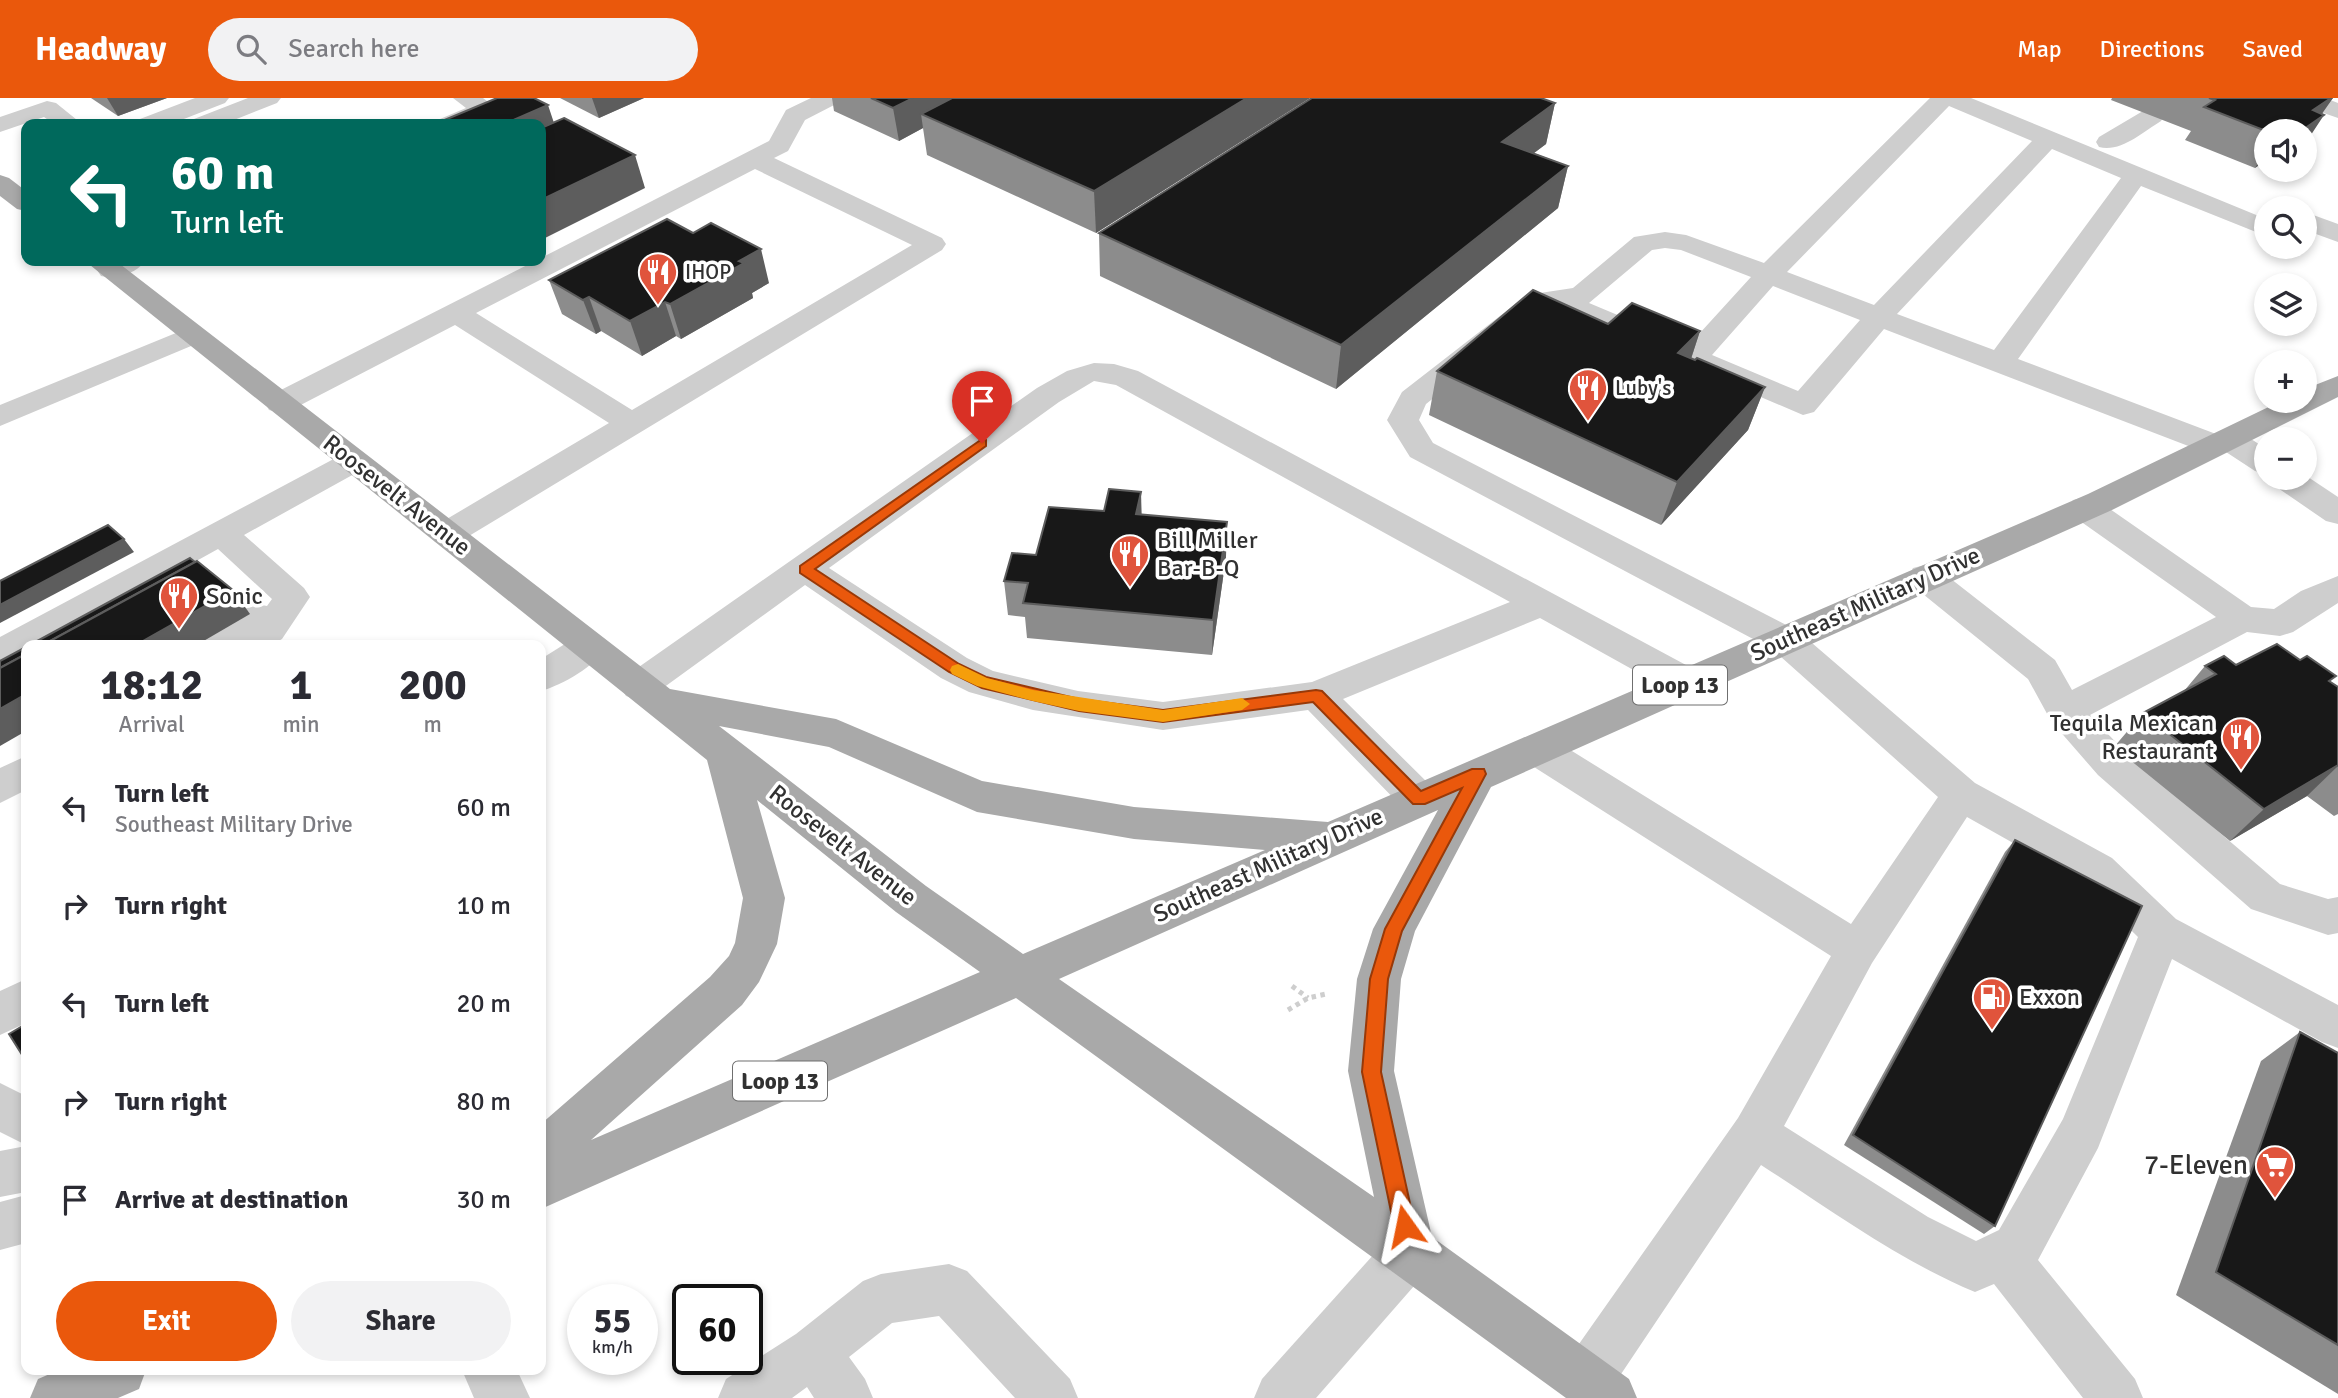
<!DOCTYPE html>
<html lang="en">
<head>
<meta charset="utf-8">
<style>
  body { margin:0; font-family:Signika,sans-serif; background:#f2f2f3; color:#2b2b33; height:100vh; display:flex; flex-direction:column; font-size:26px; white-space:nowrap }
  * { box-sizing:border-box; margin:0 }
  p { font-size:23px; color:#7c7c81 }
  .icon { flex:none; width:38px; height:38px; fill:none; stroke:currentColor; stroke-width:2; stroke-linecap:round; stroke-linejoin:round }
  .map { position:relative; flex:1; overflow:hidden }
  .sheet { position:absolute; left:21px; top:542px; width:525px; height:735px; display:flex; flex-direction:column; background:#fff; border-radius:14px; box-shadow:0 4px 10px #0003 }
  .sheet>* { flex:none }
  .guide { position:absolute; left:21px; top:21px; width:525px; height:147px; border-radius:14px; box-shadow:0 4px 10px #0003; background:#00695c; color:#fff; overflow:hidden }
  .tools { position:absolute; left:2254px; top:21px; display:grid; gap:14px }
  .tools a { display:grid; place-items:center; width:63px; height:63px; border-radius:50%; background:#fff; box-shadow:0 4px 10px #0003; font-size:35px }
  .speed { position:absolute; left:567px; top:1186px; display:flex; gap:14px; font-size:35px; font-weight:700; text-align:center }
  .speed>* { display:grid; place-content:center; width:91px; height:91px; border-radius:50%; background:#fff; box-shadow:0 4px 10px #0003; line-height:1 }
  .speed small { font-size:18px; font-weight:400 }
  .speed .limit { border:4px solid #111; border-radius:10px; background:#fff; color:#111 }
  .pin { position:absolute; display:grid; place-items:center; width:60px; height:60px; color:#fff; margin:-72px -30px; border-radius:50% 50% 50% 0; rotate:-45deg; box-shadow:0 0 7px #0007 }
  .pin .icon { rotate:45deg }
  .me { position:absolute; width:77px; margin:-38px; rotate:348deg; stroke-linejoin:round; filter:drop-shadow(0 0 5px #0008) }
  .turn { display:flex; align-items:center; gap:24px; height:147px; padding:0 35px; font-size:32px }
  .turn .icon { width:91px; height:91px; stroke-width:2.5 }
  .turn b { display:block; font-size:49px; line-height:60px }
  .eta { display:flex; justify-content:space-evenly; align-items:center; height:119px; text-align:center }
  .eta b { font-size:42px; font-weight:800; line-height:49px }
  .cta { display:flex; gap:14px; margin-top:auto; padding:14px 35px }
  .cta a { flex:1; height:80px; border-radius:42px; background:#ea580c; color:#fff; font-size:28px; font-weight:800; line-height:80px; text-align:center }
  .cta a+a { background:#f2f2f3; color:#2b2b33 }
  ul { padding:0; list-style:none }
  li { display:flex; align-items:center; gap:21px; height:98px; padding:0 35px }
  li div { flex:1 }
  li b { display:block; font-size:26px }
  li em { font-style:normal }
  header { display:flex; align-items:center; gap:42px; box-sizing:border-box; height:98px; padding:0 35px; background:#ea580c; color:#fff }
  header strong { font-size:33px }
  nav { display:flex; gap:38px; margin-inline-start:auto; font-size:24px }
  .search { width:490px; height:63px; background:#f2f2f3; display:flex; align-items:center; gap:18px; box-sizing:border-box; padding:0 24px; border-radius:38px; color:#7c7c81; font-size:26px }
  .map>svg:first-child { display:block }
</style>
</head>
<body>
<header>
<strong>Headway</strong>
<div class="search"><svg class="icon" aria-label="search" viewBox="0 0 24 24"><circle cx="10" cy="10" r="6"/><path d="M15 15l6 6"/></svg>Search here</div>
<nav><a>Map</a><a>Directions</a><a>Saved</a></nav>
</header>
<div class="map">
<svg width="2338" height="1300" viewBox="0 0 2338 1300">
  <rect width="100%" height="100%" fill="#fff"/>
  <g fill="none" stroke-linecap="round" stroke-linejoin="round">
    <g stroke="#cecece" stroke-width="5" stroke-dasharray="4.5 4.5" stroke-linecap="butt">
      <polyline points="1292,888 1308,900"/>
      <polyline points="1288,912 1308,900 1326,896"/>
    </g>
    <g fill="#cecece" fill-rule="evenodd">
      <polygon points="195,0 229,0 225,5 171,26 137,26 140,21"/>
      <polygon points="248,0 281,0 277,5 224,26 191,26 194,21"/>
      <path d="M453,0H483L497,11C485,29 456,26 437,26L440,21L466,10Z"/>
      <path d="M811,0H842L838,5L805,22L788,53L774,60L942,140L946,146L942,152L459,444L447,447L435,444L430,436L435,428L609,325L455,227L291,312L280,315L269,312L265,305L269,298L535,163H541V160L769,43L786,12ZM755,71L912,147L632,312L476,215Z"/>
      <path d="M1930,0H1971L2266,121V138L2141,88L2018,261L2216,336C2234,325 2250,341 2266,351V376L2255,373L2226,354L2215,357L2204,354L1884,231L1814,314L1803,317L1552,210L1545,211L1426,306L1419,322L1433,345L1798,533L1975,685L2112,760L2176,821L2338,907V950L2322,944L2172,861L2098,1050L2038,1162L2135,1281L2143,1300H2083L1994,1186L1975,1194C1898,1162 1831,1112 1761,1067L1605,1300H1567L1560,1282L1567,1263L1738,1020L1831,858L1523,662L1518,651L1523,640L1537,636L1551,640L1851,826L1938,699L1772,551L1410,359L1387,322L1402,294L1527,197L1573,190L1634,139L1665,134L1686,137L1764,165ZM1949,8L2032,43L1874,207L1787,174ZM2052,51L2121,80L1994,252L1897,216ZM1665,150L1681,152L1751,179L1689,247L1589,205L1652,152ZM1773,188L1860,222L1798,293L1712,257ZM1967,719L2082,784L2138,839L2063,1021L1999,1132L1976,1143L1928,1119L1784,1028L1872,865Z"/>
      <polygon points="2291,0 2325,0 2338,5 2338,20 2295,5"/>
      <polygon points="47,3 56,5 82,26 54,26 44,19 0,34 0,19"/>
      <path d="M2152,11L2161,13L2164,18L2161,23C2143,34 2120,55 2099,49L2096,44L2099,39L2143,13Z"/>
      <polygon points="2305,114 2338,126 2338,144 2305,132"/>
      <path d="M109,163H145C136,176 116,181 101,178L97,172Z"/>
      <polygon points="193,228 203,231 208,237 203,243 0,328 0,307"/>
      <path d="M1094,265L1114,266L1138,273L1699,574L1705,584L1699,594L1686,598L1673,594L1540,520L1343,601L1433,690L1439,701L1433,712L1419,717L1405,712L1308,612L1163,632L1033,612L969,594L941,580L805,487L652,598L639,602L626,598L620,588L626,578L1037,290L1067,273ZM1094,283L1116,287L1510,504L1312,584L1163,604L1078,593L993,573L967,560L829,470L1059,304Z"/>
      <path d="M354,353L365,356L370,363L365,370L244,437L304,490L310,499L282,541L270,548H188C197,532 249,502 267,508L272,501L218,451L43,548H26V557L0,568V539L343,356Z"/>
      <polygon points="2305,377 2338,399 2338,426 2326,423 2275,388 2270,380 2305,380"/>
      <polygon points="2085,399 2097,402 2251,509 2274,511 2301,493 2338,478 2338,505 2293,534 2280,538 2247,534 2090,617 2126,655 2280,786 2328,801 2338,799 2338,835 2328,837 2251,811 2098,677 2051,623 2028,581 1913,488 1908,479 1913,470 1925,467 1937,470 2055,562 2072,592 2216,519 2073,418 2068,410 2073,402"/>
      <path d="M589,535L602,539L607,548C596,568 562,587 541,593V561L576,539Z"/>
      <polygon points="26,658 26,692 0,705 0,670"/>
      <polygon points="26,881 26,925 0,937 0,893"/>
      <polygon points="0,985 26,998 26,1047 0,1034"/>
      <polygon points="26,1048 26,1094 0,1099 0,1053"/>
      <polygon points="26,1097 26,1145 0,1152 0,1104"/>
      <polygon points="1410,1129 1428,1136 1435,1154 1428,1172 1316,1300 1254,1300 1262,1281 1392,1136"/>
      <polygon points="949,1166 967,1173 1070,1281 1078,1300 1015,1300 939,1218 892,1225 849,1259 865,1281 873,1300 814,1300 807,1289 792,1300 718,1300 726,1281 796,1236 863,1183 881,1176"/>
      <polygon points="462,1272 517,1272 530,1300 474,1300"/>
    </g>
    <g fill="#a9a9a9" fill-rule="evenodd">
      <polygon points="0,77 9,80 26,93 26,113 17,111 0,98"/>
      <path d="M85,163H116L670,591L836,621L982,683L1134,709L1328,724L2088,396L2281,303H2305V291L2338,278V299L2112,412L1491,689L1415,833L1401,881L1394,973L1432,1139L1629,1281L1637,1300H1566L1016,900L541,1111V1026L710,879L729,858L735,845L743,800L707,662ZM719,628L829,649L977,714L1134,741L1265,752L1023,856L926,788ZM757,702L896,814L980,874L591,1042L742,907L759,884L777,846L785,800ZM1438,712L1373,831L1357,881L1348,973L1374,1099L1059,881Z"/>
      <polygon points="59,1272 146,1272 139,1291 118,1300 30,1300 38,1281"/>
    </g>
  </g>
  <g fill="#8c8c8c">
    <polygon points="91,0 167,0 118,18"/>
    <polygon points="560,0 644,0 599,20"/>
    <polygon points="832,0 1310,0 1096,135 927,57 923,30 899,43 834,13"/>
    <polygon points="2112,0 2333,0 2305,33 2266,33 2266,62 2255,70 2185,42 2191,33 2111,2"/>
    <polygon points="1555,5 1546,46 1534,55 1568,68 1558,110 1336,291 1100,178 1099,135"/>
    <polygon points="549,182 769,185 752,195 753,200 681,241 676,238 642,258 601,233 596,236 562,216"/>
    <polygon points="1608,226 1700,233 1691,261 1765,289 1748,332 1661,427 1429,317 1437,273"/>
    <polygon points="1141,417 1226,459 1212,557 1027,540 1025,519 1008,517 1004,483"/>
    <polygon points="2236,567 2330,584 2338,589 2338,716 2334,718 2307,698 2230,743 2114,649 2143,615 2184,593 2205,568"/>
    <polygon points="2015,742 1995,1128 1984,1136 1844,1047 2005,754"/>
    <polygon points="2300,934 2338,955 2338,1296 2176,1197 2261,963"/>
  </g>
  <g fill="#5d5d5d">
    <polygon points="107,0 167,0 118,18"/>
    <polygon points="592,0 644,0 599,20"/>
    <polygon points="913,0 980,0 921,16 923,30 899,43 893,10"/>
    <polygon points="1247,0 1310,0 1096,135 1094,93"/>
    <polygon points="2331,0 2333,0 2319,20 2324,17 2305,46 2305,33 2301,33 2313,12"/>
    <polygon points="1555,5 1546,46 1494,85 1502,44"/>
    <polygon points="548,7 559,40 541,49 541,26 504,26"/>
    <polygon points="2266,52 2266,62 2255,70"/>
    <polygon points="635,57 645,90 541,142 541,102"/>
    <polygon points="1568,68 1558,110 1336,291 1341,247"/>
    <polygon points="761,151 769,185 752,195 753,200 681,241 670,206 739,163"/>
    <polygon points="589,199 601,233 596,236 583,202"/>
    <polygon points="665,204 676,238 642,258 630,223"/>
    <polygon points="1700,233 1686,276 1678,255"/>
    <polygon points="1765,289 1748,332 1661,427 1677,384"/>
    <polygon points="1141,394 1142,429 1136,416"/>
    <polygon points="1227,424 1226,459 1212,557 1213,522"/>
    <polygon points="124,441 134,454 0,525 0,507"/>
    <polygon points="233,492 250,516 195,548 134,548"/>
    <polygon points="26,596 26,633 0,648 0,611"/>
    <polygon points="2338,667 2338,668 2307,698 2230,743 2264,711"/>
  </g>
  <g fill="#181818" stroke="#5d5d5d" stroke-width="2">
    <polygon points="497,0 534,0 548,7 504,26 435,26"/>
    <polygon points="871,0 913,0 893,10"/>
    <polygon points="952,0 1247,0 1094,93 921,16"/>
    <polygon points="1312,0 1541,0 1555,5 1502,44 1568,68 1341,247 1099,135"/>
    <polygon points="2209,0 2331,0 2313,12 2324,17 2301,33 2289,28 2282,33 2266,33 2204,9 2215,2"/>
    <polygon points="564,20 635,57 541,102 541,30"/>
    <polygon points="667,121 693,135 711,125 761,151 739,163 744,165 670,206 665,204 630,223 589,199 583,202 549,182"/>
    <polygon points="1533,192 1608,226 1632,205 1700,233 1678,255 1695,262 1697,260 1765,289 1677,384 1437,273"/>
    <polygon points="1109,391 1141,394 1136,416 1227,424 1213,522 1023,505 1028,485 1004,483 1012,455 1036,457 1049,409 1104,413"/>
    <polygon points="108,427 124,441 0,507 0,483"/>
    <polygon points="190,460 195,464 41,548 28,548"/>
    <polygon points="197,463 233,492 134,548 41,548"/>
    <polygon points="2277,546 2300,562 2307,558 2336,578 2329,583 2338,589 2338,667 2264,711 2143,615 2216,576 2205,568 2224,558 2236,567"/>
    <polygon points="26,549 26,556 0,570 0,563"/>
    <polygon points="26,556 26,596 0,611 0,570"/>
    <polygon points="2015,742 2142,808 1995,1128 1853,1037"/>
    <polygon points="26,926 26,963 9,936"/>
    <polygon points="2300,934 2338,955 2338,1247 2216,1174"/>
  </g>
  <polygon fill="#ea580c" stroke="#983908" stroke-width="2" points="982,341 986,342 986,348 815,471 959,566 986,579 1079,601 1163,612 1316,592 1322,593 1421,693 1472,671 1484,671 1486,676 1402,833 1388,881 1381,974 1415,1128 1412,1135 1405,1138 1397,1135 1394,1128 1362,974 1370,881 1385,831 1462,690 1425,706 1413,706 1313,604 1163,624 1079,613 982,590 949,574 800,475 800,468"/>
  <polygon fill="#f59e0b" points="958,566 987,580 1033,592 1163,612 1242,600 1250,606 1242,612 1163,624 1079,613 1033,603 977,588 952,576 950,572 952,568"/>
  <defs>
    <g id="restaurant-pin" transform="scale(2.0125)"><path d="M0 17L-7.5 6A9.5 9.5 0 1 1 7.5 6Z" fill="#e0543c" stroke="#fff"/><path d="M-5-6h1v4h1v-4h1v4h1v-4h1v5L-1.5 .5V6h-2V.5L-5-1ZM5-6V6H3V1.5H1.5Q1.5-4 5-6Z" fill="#fff"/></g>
    <g id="fuel-pin" transform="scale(2.0125)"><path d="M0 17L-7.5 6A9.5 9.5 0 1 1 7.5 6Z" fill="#e0543c" stroke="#fff"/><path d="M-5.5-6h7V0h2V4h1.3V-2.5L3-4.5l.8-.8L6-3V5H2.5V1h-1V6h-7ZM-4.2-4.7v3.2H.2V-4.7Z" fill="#fff"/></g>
    <g id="supermarket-pin" transform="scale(2.0125)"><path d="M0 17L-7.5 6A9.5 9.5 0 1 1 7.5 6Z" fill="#e0543c" stroke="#fff"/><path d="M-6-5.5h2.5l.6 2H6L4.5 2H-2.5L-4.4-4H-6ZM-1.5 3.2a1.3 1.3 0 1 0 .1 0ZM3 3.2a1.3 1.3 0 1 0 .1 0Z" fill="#fff"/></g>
  </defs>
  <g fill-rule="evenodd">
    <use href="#restaurant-pin" x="658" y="174"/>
    <use href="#restaurant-pin" x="1588" y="290"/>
    <use href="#restaurant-pin" x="1130" y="456"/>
    <use href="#restaurant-pin" x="179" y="498"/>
    <use href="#restaurant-pin" x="2241" y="639"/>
    <use href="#fuel-pin" x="1992" y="899"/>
    <use href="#supermarket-pin" x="2275" y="1067"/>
  </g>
  <g text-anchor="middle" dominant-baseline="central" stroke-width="7" stroke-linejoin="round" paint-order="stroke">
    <g font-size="21" fill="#313131" stroke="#fff" text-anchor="start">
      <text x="685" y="174">IHOP</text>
      <text x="1615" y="290">Luby's</text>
    </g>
    <g fill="#fff" stroke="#6f6f6f" stroke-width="2">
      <rect x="1633" y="567.5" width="94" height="39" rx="5"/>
      <rect x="733" y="963.5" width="94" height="39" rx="5"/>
    </g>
    <g font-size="23" font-weight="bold" fill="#313131">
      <text x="1680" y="587">Loop 13</text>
      <text x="780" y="983">Loop 13</text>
    </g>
    <g font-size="24" fill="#313131" stroke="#fff">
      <text transform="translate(397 397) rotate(38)">Roosevelt Avenue</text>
      <text transform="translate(1865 506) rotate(-24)">Southeast Military Drive</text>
      <text transform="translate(843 747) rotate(38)">Roosevelt Avenue</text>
      <text transform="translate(1268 767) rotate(-24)">Southeast Military Drive</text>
    </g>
    <g font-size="24" fill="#313131" stroke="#fff" text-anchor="start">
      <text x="1157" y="442">Bill Miller<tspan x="1157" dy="28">Bar-B-Q</tspan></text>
      <text x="206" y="498">Sonic</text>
      <text x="2214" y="625" text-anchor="end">Tequila Mexican<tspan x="2214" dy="28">Restaurant</tspan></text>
      <text x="2019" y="899">Exxon</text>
    </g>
    <g font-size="28" fill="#313131" stroke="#fff" text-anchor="end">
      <text x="2248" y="1067">7-Eleven</text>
    </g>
  </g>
</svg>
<div class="tools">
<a><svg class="icon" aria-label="sound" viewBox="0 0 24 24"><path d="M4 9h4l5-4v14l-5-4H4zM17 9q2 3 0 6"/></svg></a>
<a><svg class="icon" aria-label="search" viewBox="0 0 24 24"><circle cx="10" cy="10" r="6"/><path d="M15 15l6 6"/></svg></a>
<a><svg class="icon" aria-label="layers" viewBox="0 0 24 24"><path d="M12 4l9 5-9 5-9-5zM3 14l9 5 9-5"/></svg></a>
<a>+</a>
<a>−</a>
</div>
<div class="speed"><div>55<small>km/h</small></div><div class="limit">60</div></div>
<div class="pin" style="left:982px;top:345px;background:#d93025"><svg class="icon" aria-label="arrive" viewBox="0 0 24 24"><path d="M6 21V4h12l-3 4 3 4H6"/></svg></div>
<svg class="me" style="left:1405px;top:1128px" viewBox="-20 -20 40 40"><path d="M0-17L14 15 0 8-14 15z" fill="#ea580c" stroke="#fff" stroke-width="4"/></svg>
<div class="guide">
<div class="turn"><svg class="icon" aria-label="left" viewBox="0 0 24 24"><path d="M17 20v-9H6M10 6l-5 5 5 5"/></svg><div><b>60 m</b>Turn left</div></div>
</div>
<section class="sheet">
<div class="eta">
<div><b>18:12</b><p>Arrival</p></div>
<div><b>1</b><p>min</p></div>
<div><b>200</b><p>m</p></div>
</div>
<ul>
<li><svg class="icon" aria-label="left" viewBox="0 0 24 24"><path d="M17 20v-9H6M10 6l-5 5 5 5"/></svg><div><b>Turn left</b><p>Southeast Military Drive</p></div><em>60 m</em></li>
<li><svg class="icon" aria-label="right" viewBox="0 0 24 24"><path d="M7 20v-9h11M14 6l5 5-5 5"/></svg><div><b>Turn right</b></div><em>10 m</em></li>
<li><svg class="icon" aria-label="left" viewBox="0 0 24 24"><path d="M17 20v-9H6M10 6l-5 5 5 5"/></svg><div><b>Turn left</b></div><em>20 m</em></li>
<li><svg class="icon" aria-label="right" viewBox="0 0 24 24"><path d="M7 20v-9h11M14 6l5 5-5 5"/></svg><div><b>Turn right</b></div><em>80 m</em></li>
<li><svg class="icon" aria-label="arrive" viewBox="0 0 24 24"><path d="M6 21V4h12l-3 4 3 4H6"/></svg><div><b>Arrive at destination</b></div><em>30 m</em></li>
</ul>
<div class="cta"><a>Exit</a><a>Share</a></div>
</section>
</div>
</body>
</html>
